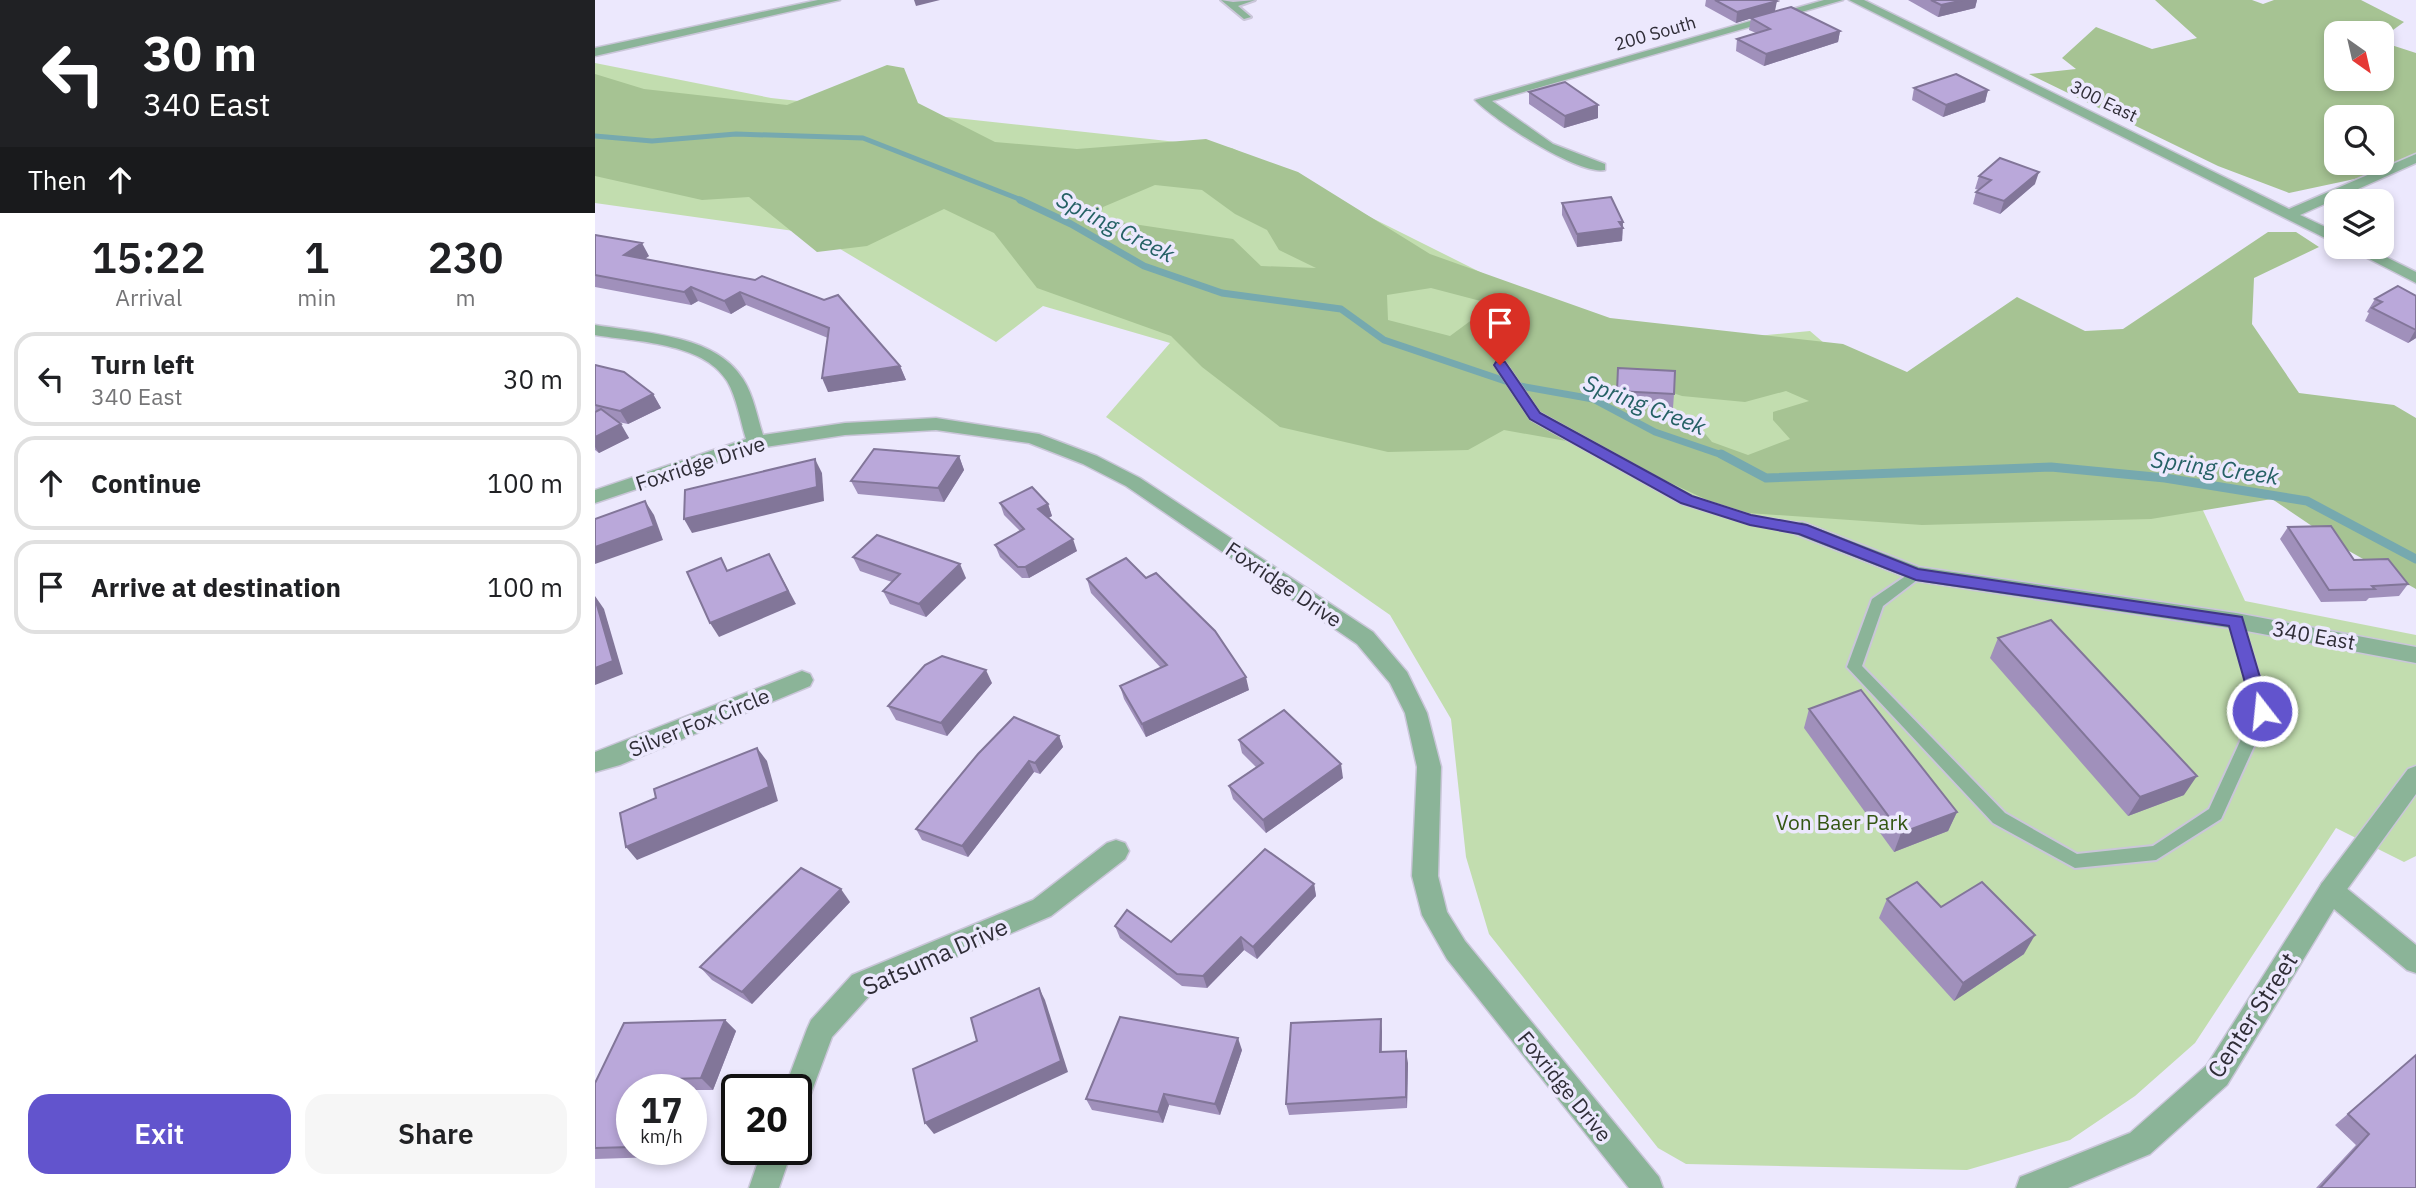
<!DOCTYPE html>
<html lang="en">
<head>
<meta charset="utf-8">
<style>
  body { margin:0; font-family:"IBM Plex Sans",sans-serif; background:#f6f6f6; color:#202124; height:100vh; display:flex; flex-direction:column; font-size:26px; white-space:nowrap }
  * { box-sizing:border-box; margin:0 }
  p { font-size:23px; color:#757577 }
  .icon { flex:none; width:38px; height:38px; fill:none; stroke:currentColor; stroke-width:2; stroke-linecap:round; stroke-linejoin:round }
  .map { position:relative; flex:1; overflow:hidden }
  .panel { display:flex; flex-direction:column; background:#fff; width:595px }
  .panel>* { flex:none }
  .hud { background:#202124; color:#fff; overflow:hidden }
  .needle { width:46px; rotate:146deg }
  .fabs { position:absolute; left:1729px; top:21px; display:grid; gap:14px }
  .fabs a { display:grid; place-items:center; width:70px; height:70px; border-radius:14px; background:#fff; box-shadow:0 4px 10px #0003; font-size:35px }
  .speed { position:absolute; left:21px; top:1074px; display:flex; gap:14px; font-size:35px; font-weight:700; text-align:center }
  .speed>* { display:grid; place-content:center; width:91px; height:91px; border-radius:50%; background:#fff; box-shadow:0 4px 10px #0003; line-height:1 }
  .speed small { font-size:18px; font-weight:400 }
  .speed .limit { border:4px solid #111; border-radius:10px; background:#fff; color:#111 }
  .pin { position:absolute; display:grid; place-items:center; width:60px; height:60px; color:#fff; margin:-72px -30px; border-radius:50% 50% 50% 0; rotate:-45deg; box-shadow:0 0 7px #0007 }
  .pin .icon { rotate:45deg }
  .me { position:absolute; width:77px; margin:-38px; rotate:344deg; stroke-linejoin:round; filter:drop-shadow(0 0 5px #0008) }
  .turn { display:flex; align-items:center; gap:24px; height:147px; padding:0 28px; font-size:32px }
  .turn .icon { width:91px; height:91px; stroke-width:2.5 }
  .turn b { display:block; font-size:49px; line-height:60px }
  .then { display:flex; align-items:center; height:66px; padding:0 28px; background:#0003; gap:14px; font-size:26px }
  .eta { display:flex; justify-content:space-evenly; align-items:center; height:119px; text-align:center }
  .eta b { font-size:42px; font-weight:600; line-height:49px }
  .cta { display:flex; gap:14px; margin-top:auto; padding:14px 28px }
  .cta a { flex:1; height:80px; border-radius:21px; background:#6254cd; color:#fff; font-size:28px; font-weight:600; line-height:80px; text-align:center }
  .cta a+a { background:#f6f6f6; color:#202124 }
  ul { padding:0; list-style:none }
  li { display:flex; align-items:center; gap:21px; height:94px; margin:0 14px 10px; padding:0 14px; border:4px solid #e0e0e0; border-radius:21px }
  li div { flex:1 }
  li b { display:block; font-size:26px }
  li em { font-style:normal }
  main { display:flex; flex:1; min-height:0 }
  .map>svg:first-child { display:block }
</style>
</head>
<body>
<main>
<section class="panel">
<div class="hud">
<div class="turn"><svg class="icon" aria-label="left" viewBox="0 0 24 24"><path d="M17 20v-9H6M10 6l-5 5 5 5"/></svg><div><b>30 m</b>340 East</div></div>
<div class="then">Then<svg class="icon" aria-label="ahead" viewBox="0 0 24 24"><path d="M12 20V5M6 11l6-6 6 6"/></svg></div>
</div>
<div class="eta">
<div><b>15:22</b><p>Arrival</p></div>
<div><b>1</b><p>min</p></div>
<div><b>230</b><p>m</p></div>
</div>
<ul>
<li><svg class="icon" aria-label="left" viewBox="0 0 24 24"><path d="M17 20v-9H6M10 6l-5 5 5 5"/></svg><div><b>Turn left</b><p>340 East</p></div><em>30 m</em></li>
<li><svg class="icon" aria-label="ahead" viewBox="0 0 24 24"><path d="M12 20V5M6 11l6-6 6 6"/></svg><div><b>Continue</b></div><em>100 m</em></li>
<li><svg class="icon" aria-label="arrive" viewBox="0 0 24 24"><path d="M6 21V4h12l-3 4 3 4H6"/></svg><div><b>Arrive at destination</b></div><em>100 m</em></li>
</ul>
<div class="cta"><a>Exit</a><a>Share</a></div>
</section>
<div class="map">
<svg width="1821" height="1188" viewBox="0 0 1821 1188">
  <rect width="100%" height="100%" fill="#ece8fd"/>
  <polygon fill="#c2ddaf" points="0,63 176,98 637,148 1037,348 1215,331 1292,397 1605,504 1650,601 1821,635 1821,856 1809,862 1741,828 1600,1043 1540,1096 1475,1140 1372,1170 1091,1164 1063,1148 894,934 871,857 856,719 795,615 511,417 575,343 448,306 401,342 220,234 0,203"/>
  <g fill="#a6c393" fill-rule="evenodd">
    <path d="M1560,0H1657L1668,4L1679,0H1766L1809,22L1787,38V33H1741V79H1787V42L1821,53V153L1769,177L1694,193L1623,166L1434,74L1481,69L1467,58L1501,27L1557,49L1602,38ZM1741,117H1787V163H1741Z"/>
    <path d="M292,65L309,68L323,103L400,142L482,149L611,139L703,172L835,254L1015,318L1248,344L1312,372L1422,297L1490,331L1528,329L1673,232H1701L1724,247L1659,278L1657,324L1704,393L1799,405L1821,418V589L1754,551L1677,499L1556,519L1327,525L1138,512L994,445L909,430L873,450L793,452L685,427L607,367L576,336L442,288L399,233L349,209L272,246L222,252L154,197L107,200L0,176V74L49,89L192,105ZM560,185L607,190L640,214L672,230L684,250L721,268L666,266L638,239L505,219L508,207ZM836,288L897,304V305L855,336L793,320L792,295ZM1042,381L1087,396L1150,402L1191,391L1214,401L1178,412V420L1195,439L1153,455L1117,442L1097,418L1062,407L1031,410L1018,386Z"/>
  </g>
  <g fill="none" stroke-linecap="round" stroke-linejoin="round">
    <polyline stroke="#76a9af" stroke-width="5" points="0,136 57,141 141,134 268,138 429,201"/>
    <polyline stroke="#76a9af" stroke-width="7" points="425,200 476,224 549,266 627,293 746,309 789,340 925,386 998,399 1060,432 1130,456"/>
    <polyline stroke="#76a9af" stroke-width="9" points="1126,454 1171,478 1456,467 1570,478 1712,501 1821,559"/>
    <g stroke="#cac6d9" stroke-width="4">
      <g id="service">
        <polygon points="626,0 638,2 660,0 643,6 656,17 649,19"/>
        <polygon points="906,362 910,363 944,413 1096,497 1156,516 1207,524 1214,529 1207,534 1155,524 1086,503 936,419 900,365"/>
        <polygon points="1321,569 1328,574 1326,577 1288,606 1267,666 1410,813 1482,854 1558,846 1614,809 1659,711 1634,621 1636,617 1646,617 1675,711 1626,819 1561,860 1480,868 1398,823 1252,667 1277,599"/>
      </g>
    </g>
    <g stroke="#cac6d9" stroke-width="3">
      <g id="minor">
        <polygon points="223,0 245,0 0,56 0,48"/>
        <path d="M1229,0H1248L897,101L958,144L1010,164V170C984,176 899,120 880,100Z"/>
        <polygon points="1254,0 1269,0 1694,209 1821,154 1821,163 1705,215 1741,232 1741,243 1736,241"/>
        <polygon points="1751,247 1771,247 1821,272 1821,283"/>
        <path d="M0,325C48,333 120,334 148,379C159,396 162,417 168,435L250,423L341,418L444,434L502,456L545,478L778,632L812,672L832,713L846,767L843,876L852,912L870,941L1064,1177L1068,1188H1034L852,959L827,915L817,876L822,767L810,713L795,683L762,644L531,486L488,464L434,443L341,430L250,435L164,448L0,503V490L151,439C145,420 142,398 132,381C108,342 40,342 0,335Z"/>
        <polygon points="1207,522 1324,567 1641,613 1821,647 1821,663 1641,629 1321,581 1200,534 1197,529 1200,524"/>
        <polygon points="207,671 215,674 218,680 215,686 25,765 0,772 0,752"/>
        <polygon points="521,840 530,843 534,851 530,859 456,916 277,993 237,1037 211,1107 201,1111 201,1090 189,1090 212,1029 216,1020 257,975 438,900 512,843"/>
        <polygon points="1736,880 1745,883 1821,945 1821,973 1812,970 1727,899 1723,891 1727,883"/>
        <polygon points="167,1150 197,1150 184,1188 154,1188"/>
      </g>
    </g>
    <g stroke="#cac6d9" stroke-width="3">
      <polygon id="tertiary" points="1821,766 1821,794 1745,899 1632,1085 1555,1154 1473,1188 1421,1188 1425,1177 1535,1133 1612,1065 1727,883 1813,769"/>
    </g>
    <use href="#service" fill="#8bb498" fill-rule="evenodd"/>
    <use href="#minor" fill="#8bb498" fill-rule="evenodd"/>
    <use href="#tertiary" fill="#8bb498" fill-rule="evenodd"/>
  </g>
  <g fill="#a090bb">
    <polygon points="1111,0 1179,0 1180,11 1141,23 1110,6"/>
    <polygon points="1313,0 1382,0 1380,8 1343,17"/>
    <polygon points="1156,18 1245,31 1243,42 1169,66 1141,51 1142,39 1161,33 1154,30"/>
    <polygon points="1319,88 1393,90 1390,102 1348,117 1317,100"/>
    <polygon points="934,92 1003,105 1003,118 969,128 934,104"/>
    <polygon points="1384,176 1440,184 1405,214 1378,204 1381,192 1384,190 1380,189"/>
    <polygon points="967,203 1028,222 1027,241 982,247 967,215"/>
    <polygon points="0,235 54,256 49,259 160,280 305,366 311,380 233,392 233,338 151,305 136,314 103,301 96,305 0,287"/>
    <polygon points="1821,296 1821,338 1813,343 1770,321 1774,313 1772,312 1780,299"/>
    <polygon points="0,365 58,394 66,408 33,424 23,422 34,438 4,453 0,450"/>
    <polygon points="1023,368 1079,394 1078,408 1021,404"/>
    <polygon points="364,456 369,470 349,502 263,494 256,481"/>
    <polygon points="405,503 453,504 457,516 453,518 482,551 434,578 427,578 405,557 400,545 425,531 409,515"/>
    <polygon points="1693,527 1759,560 1813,584 1804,596 1774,598 1771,601 1726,602 1685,539"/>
    <polygon points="258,557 371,578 331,617 295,604 288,591 297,582 265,571"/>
    <polygon points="492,579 654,690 551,737 529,699 525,686 566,668 496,593"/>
    <polygon points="1403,638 1589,795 1533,816 1395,658"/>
    <polygon points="397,683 352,736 301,720 293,706"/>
    <polygon points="1214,709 1362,812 1353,831 1299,852 1209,728"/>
    <polygon points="464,736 468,747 445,774 439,772 373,857 327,840 321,829"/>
    <polygon points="644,740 748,778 671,833 638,799 634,786 661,767 647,753"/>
    <polygon points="719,884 721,896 662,959 649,950 612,988 587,986 525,938 520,926 576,942"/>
    <polygon points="1292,899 1346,907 1429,954 1359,1001 1284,918"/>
    <polygon points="255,902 157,1004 117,980 105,967"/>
    <polygon points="130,1020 141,1031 118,1090 37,1090 37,1150 66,1150 63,1157 0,1159 0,1083"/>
    <polygon points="787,1031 787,1052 813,1063 812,1108 694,1115 691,1104"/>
    <polygon points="647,1050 625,1115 574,1105 568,1123 497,1110 491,1099"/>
    <polygon points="1821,1055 1821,1188 1721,1188 1761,1145 1740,1125"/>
  </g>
  <g fill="#827699">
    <polygon points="319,0 345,0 321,6"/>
    <polygon points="1369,0 1382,0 1380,8 1343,17 1346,5"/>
    <polygon points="1182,1 1180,11 1141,23 1142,12"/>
    <polygon points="1245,31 1243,42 1169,66 1171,54"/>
    <polygon points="1393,90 1390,102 1348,117 1351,105"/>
    <polygon points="1003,105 1003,118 969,128 970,116"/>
    <polygon points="1444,172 1440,184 1405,214 1409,201"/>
    <polygon points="1024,222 1028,222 1027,241 982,247 982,234"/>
    <polygon points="47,243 54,256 37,268 29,255"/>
    <polygon points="96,287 103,301 96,305 89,292"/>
    <polygon points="145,292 151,305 136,314 129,301"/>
    <polygon points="1821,329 1821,338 1813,343"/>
    <polygon points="305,366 311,380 233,392 227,378"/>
    <polygon points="58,394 66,408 33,424 25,411"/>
    <polygon points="26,424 34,438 4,453 0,447 0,437"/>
    <polygon points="364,456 369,470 349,502 343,488"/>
    <polygon points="220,459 227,473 229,501 97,533 89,519"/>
    <polygon points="50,501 59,515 68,540 0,564 0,547"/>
    <polygon points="453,504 457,516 447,521 443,509"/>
    <polygon points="478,539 482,551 434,578 430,567"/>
    <polygon points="174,554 201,604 124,637 115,623"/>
    <polygon points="365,564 371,578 331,617 324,604"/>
    <polygon points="0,596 9,609 28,674 0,685"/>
    <polygon points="391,670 397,683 352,736 346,723"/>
    <polygon points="651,677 654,690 551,737 547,724"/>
    <polygon points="464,736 468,747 445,774 440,763"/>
    <polygon points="162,748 172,761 183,801 42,860 31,847"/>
    <polygon points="434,761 439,772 373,857 367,846"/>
    <polygon points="746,764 748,778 671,833 668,820"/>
    <polygon points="1602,776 1589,795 1533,816 1545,797"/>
    <polygon points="1362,812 1353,831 1299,852 1306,833"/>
    <polygon points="719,884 721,896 662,959 658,947"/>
    <polygon points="246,889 255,902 157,1004 147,992"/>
    <polygon points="1440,935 1429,954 1359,1001 1368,983"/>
    <polygon points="646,937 649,950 612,988 608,976"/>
    <polygon points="444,988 450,1000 473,1072 339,1134 330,1123"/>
    <polygon points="786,1019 787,1031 786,1064 785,1052"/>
    <polygon points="130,1020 141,1031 118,1090 106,1078"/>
    <polygon points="643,1038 647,1050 625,1115 620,1104"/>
    <polygon points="811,1051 813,1063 812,1108 811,1097"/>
    <polygon points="78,1079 90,1090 74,1090"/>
    <polygon points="569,1094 574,1105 568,1123 563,1112"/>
    <polygon points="54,1150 66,1150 63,1157"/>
  </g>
  <g fill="#baa8da" stroke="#827699" stroke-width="2">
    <polygon points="1120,0 1179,0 1182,1 1142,12"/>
    <polygon points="1336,0 1369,0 1346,5"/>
    <polygon points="1196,7 1245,31 1171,54 1142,39 1175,29 1156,18"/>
    <polygon points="1361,74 1393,90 1351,105 1319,88"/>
    <polygon points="970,82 1003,105 970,116 934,92"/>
    <polygon points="1405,158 1444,172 1409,201 1381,192 1396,180 1384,176"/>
    <polygon points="1016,197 1028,222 1024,222 1028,228 982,234 967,203"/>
    <polygon points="0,235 47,243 29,255 160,280 167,276 229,300 243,295 305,366 227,378 234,328 145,292 129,301 96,287 89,292 0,275"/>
    <polygon points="1803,286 1821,296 1821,330 1777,308 1787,302 1780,299"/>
    <polygon points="0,365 29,372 58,394 25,411 0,405"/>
    <polygon points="1023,368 1080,371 1079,394 1022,391"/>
    <polygon points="6,409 26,424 0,437 0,412"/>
    <polygon points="279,449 364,456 343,488 256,481"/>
    <polygon points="220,459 222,487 89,519 90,490"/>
    <polygon points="437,487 453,504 443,509 478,539 430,567 423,567 400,545 429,529 405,503"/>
    <polygon points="50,501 59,526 0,547 0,519"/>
    <polygon points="1736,526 1759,560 1793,559 1813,584 1777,586 1780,589 1734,590 1693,527"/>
    <polygon points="282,535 365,564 324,604 288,591 305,574 258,557"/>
    <polygon points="174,554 193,591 115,623 92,572 126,558 132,571"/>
    <polygon points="531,558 551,578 561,573 620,631 651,677 547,724 525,686 572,665 492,579"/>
    <polygon points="0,598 18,661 0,668"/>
    <polygon points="1456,620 1602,776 1545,797 1403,638"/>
    <polygon points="347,656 391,670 346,723 293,706 330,665"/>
    <polygon points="1266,690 1362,812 1306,833 1214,709"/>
    <polygon points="689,710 746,764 668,820 634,786 668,763 644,740"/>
    <polygon points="419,717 464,736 440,763 434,761 367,846 321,829 383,754"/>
    <polygon points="162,748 174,787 31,847 25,813 61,798 59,789"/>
    <polygon points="670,849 719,884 658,947 646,937 608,976 582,974 520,926 532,910 576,942"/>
    <polygon points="206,868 246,889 147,992 105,967"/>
    <polygon points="1322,882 1346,907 1387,882 1440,935 1368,983 1292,899"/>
    <polygon points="444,988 466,1061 330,1123 318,1069 382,1041 376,1018"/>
    <polygon points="525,1017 643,1038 620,1104 569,1094 563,1112 491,1099"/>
    <polygon points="786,1019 785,1052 811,1051 811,1097 691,1104 696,1023"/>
    <polygon points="130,1020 106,1078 78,1079 74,1090 37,1090 37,1147 0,1148 0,1083 29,1023"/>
    <polygon points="1821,1055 1821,1188 1725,1188 1774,1134 1753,1114"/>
  </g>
  <polygon fill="#6254cd" stroke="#403785" stroke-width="2" points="901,362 910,362 945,413 1097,496 1156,515 1212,525 1323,569 1647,617 1675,711 1667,718 1658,711 1634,626 1321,580 1204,534 1155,525 1086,503 935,419 899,365"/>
  <g text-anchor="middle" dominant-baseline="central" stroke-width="7" stroke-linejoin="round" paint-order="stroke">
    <g font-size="18" fill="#2f2d37" stroke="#ece8fd">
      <text transform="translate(1060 33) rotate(-16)">200 South</text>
      <text transform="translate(1509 101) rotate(26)">300 East</text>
    </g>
    <g font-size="21" fill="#2f2d37" stroke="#ece8fd">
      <text transform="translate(105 463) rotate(-18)">Foxridge Drive</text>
      <text transform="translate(689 584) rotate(34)">Foxridge Drive</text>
      <text transform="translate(1719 635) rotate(10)">340 East</text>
      <text transform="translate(104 722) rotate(-22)">Silver Fox Circle</text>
      <text transform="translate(970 1086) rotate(51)">Foxridge Drive</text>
    </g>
    <g font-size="21" fill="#335612" stroke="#ece8fd">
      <text x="1247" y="822">Von Baer Park</text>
    </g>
    <g font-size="23" font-style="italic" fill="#256165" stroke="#ece8fd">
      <text transform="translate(521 226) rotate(27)">Spring Creek</text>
      <text transform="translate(1050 404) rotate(21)">Spring Creek</text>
      <text transform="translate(1620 467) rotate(8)">Spring Creek</text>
    </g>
    <g font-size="24" fill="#2f2d37" stroke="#ece8fd">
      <text transform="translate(340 956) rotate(-24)">Satsuma Drive</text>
      <text transform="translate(1657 1015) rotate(-57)">Center Street</text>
    </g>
  </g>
</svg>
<div class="fabs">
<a><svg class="needle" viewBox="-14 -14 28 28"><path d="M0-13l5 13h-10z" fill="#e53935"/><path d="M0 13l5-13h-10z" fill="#757577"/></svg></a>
<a><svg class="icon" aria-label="search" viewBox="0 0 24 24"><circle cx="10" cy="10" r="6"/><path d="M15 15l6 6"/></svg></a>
<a><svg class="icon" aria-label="layers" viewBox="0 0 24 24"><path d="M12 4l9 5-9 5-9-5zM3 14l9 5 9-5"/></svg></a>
</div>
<div class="speed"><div>17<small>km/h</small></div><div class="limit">20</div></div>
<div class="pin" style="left:905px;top:365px;background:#d93025"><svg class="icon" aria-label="arrive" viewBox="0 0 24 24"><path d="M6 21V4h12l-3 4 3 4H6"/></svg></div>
<svg class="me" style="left:1667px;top:711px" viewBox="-20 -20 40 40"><circle r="17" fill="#6254cd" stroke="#fff" stroke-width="3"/><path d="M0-11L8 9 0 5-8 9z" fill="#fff"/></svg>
</div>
</main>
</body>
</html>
